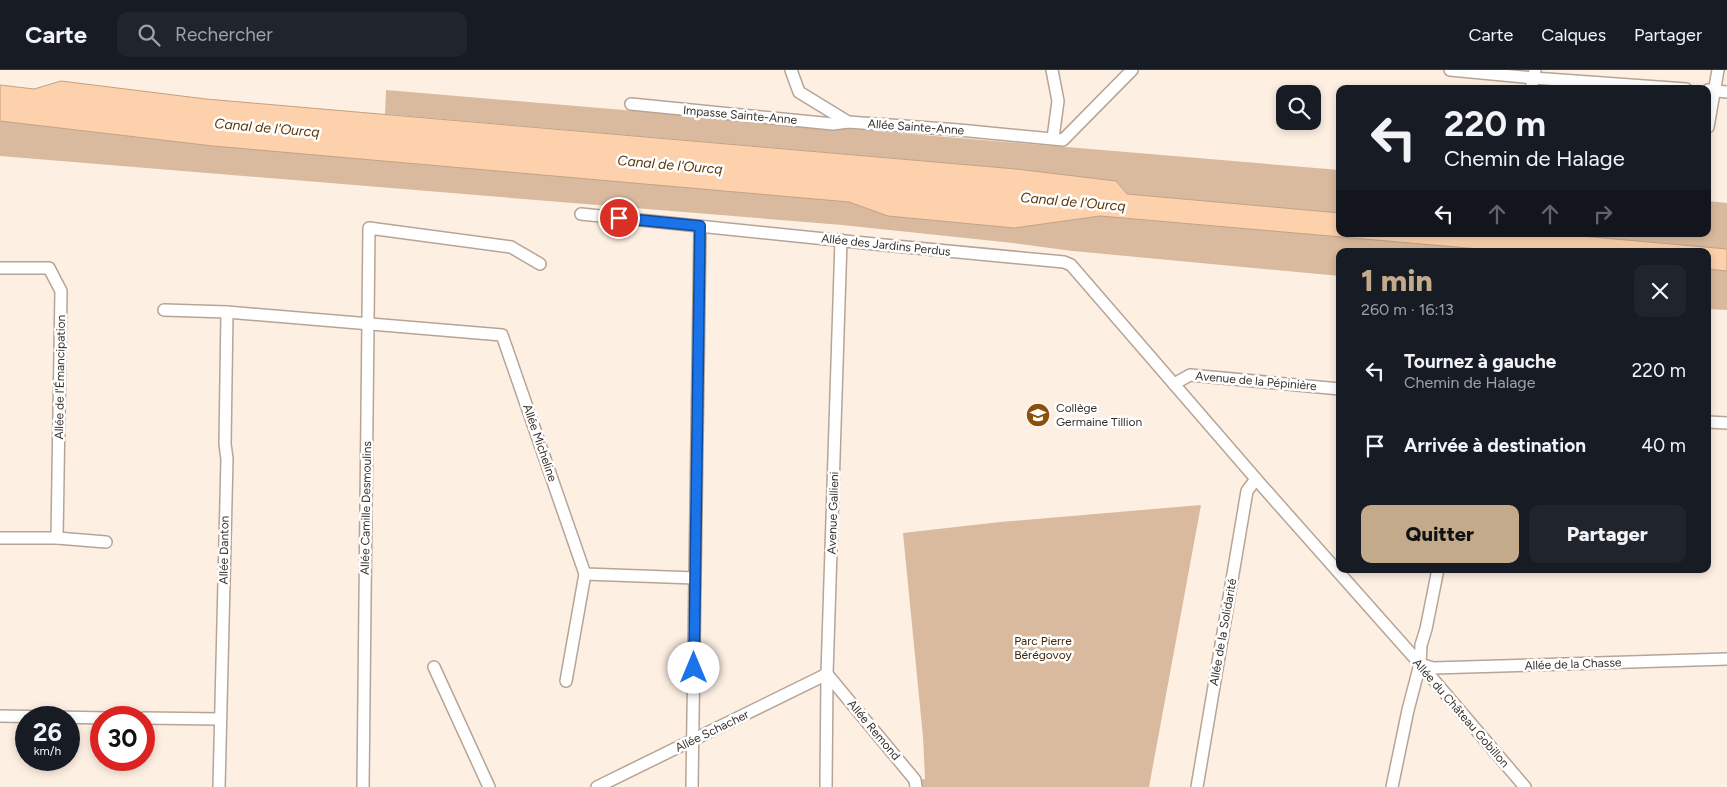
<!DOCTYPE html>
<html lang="fr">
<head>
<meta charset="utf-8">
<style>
  body { margin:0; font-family:Figtree,sans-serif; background:#20242c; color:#f1f3f6; height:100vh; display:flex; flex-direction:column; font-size:19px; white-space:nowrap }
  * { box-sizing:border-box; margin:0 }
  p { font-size:16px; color:#9ea1a6 }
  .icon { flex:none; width:28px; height:28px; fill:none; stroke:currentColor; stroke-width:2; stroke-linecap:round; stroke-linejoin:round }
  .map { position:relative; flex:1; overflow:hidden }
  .side { position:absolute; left:1336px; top:178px; width:375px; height:325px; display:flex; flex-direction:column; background:#171b24; border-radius:10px; box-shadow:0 2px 8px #0003 }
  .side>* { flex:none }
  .guide { position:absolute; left:1336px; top:15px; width:375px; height:152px; border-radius:10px; box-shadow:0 2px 8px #0003; background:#171b24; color:#f1f3f6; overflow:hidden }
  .buttons { position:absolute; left:1276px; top:15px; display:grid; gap:10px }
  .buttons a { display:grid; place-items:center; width:45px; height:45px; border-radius:10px; background:#171b24; box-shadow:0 2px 8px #0003; font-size:25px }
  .speed { position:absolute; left:15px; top:636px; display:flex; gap:10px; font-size:25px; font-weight:700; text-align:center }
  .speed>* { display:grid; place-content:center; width:65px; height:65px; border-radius:50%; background:#171b24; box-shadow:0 2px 8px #0003; line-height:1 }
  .speed small { font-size:12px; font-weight:400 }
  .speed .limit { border:8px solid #d22; background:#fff; color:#111 }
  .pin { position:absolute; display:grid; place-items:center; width:42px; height:42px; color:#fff; margin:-21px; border:2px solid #fff; border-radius:50%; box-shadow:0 1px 5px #0007 }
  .me { position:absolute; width:55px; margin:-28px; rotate:0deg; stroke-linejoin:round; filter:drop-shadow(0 0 4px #0008) }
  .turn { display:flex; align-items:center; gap:18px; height:105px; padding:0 25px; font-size:22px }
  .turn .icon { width:65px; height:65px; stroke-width:2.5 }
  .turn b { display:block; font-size:35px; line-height:42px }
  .lanes { display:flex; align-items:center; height:48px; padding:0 25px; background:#0003; justify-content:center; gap:25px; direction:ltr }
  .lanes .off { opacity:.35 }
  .round { display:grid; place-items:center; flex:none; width:52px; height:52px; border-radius:10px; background:#20242c }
  .headline { display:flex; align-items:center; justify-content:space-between; height:85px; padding:0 25px }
  h1 { font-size:30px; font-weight:800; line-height:38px; color:#c3aa8b }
  .primary-button { display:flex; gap:10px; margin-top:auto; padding:10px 25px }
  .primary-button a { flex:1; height:58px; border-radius:10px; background:#c3aa8b; color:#111; font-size:20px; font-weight:800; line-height:58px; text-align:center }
  .primary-button a+a { background:#20242c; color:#f1f3f6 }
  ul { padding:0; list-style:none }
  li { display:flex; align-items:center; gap:15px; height:75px; padding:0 25px }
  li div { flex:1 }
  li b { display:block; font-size:19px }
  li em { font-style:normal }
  header { display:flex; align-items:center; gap:30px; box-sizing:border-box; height:70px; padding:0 25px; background:#171b24; border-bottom:1px solid #363941 }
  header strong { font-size:24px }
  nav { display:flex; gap:28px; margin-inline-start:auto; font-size:18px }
  .search { width:350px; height:45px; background:#20242c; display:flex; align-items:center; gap:12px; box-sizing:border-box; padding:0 18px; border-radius:10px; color:#9ea1a6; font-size:19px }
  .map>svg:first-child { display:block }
</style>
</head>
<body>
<header>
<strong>Carte</strong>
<div class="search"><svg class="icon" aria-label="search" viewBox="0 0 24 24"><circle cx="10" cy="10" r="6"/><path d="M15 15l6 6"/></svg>Rechercher</div>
<nav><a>Carte</a><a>Calques</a><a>Partager</a></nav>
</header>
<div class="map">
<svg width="1727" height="717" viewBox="0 0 1727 717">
  <rect width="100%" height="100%" fill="#fdefe2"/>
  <g fill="#daba9e">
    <polygon points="386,20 1340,100 1340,143 1127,124 1116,111 1016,99 385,44"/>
    <polygon points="0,51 213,76 849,132 888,146 1014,158 1100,146 1502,181 1340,181 1340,206 1073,181 1013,173 842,155 0,86"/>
    <polygon points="1708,131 1727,133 1727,179 1559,164 1708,164"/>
    <polygon points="1708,199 1727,201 1727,240 1708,239"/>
    <polygon points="1201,435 1149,717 916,717 915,710 925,709 923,667 903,463 1000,452"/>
  </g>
  <polygon fill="#fcd1ab" stroke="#c1a184" points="61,11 206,29 1016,99 1116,111 1127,124 1340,143 1340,164 1559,164 1727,179 1727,201 1708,199 1708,181 1502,181 1100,146 1014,158 888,146 849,132 213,76 0,51 0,15 34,19"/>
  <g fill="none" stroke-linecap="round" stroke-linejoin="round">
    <g stroke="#b6a596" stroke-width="14">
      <g id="minor">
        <polyline points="791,0 799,22 848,52 959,60 1063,70 1132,0"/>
        <polyline points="1052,0 1058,31 1053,68"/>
        <polyline points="1450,0 1533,8 1686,19"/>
        <polyline points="1531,19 1535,0"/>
        <polyline points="1708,20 1727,22"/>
        <polyline points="631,34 833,54 848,52"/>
        <polyline points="1708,57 1718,0"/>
        <polyline points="581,144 884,175 1064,192 1071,195 1263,417 1420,594 1525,717"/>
        <polyline points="0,198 49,198 61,221 57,468"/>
        <polyline points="164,240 227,242 502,265 585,504 695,508"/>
        <polyline points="1174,314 1190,305 1340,319"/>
        <polyline points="1708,352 1727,353"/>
        <polyline points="0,468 57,468 106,472"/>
        <polyline points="1420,594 1433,598 1727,589"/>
        <polyline points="434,597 489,717"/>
        <polyline points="566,611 585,504"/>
        <polyline points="0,646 108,648"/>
        <polyline points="144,648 220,649"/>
        <polyline points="219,717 227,389 225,374 227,242"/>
        <polyline points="363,717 369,158 511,177 540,194"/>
        <polyline points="597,717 827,604 915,710 916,717"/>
        <polyline points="692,717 700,157"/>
        <polyline points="826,717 827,604 841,170"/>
        <polyline points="1197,717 1247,421 1256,409"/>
        <polyline points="1392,717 1408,640 1420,594 1421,575 1426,559 1438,499"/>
      </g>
    </g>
    <use href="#minor" stroke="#fff" stroke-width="11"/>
  </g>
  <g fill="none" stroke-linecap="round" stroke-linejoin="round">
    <g stroke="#114b97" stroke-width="12">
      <polyline id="route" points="619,148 700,156 694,598"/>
    </g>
    <use href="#route" stroke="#1a73e8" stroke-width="9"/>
  </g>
  <defs>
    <g id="school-disc" transform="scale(1.25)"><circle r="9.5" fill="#8b5109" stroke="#fff"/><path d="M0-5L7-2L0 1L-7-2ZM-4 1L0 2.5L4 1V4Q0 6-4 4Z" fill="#fff"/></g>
  </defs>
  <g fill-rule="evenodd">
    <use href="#school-disc" x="1038" y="345"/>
  </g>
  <g text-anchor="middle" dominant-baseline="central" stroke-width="5" stroke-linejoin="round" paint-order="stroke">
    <g font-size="12" fill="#37302a" stroke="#fff">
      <text transform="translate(740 45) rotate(5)">Impasse Sainte-Anne</text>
      <text transform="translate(916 57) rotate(4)">Allée Sainte-Anne</text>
      <text transform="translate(886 175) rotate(6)">Allée des Jardins Perdus</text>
      <text transform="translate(60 307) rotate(-89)">Allée de l'Émancipation</text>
      <text transform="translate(1256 311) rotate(5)">Avenue de la Pépinière</text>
      <text transform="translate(540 373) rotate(71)">Allée Micheline</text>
      <text transform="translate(366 438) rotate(-89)">Allée Camille Desmoulins</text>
      <text transform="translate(833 443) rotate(-88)">Avenue Gallieni</text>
      <text transform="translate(224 480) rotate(-89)">Allée Danton</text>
      <text transform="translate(1223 562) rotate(-80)">Allée de la Solidarité</text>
      <text transform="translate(1573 594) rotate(-2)">Allée de la Chasse</text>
      <text transform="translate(1461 643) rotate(49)">Allée du Château Gobillon</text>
      <text transform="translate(874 660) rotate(50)">Allée Remond</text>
      <text transform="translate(712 661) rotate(-26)">Allée Schacher</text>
    </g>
    <g font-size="12" fill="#37302a" stroke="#fff" text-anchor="start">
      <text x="1056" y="338">Collège<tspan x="1056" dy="14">Germaine Tillion</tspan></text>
    </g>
    <g font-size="12" fill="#432708" stroke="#fff">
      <text x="1043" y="571">Parc Pierre<tspan x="1043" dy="14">Bérégovoy</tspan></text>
    </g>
    <g font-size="14" font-style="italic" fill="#5c3506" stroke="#fff">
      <text transform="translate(267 58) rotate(5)">Canal de l'Ourcq</text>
      <text transform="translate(670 95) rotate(5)">Canal de l'Ourcq</text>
      <text transform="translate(1073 132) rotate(5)">Canal de l'Ourcq</text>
    </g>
  </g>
</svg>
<div class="buttons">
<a><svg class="icon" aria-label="search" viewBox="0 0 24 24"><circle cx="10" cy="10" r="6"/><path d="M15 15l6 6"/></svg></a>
</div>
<div class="speed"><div>26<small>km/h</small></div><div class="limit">30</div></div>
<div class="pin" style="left:619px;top:148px;background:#d93025"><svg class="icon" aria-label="arrive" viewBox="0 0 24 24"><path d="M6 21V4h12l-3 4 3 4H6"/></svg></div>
<svg class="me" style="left:694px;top:598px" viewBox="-20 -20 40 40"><circle r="19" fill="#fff"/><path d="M0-13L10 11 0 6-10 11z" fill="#1a73e8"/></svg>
<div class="guide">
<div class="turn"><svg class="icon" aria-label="left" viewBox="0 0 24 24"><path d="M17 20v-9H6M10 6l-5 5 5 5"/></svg><div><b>220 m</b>Chemin de Halage</div></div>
<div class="lanes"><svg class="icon" aria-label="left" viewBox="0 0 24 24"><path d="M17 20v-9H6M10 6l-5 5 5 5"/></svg><svg class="icon off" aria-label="ahead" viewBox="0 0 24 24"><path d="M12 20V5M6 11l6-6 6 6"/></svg><svg class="icon off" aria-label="ahead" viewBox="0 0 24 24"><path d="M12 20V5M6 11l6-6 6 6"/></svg><svg class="icon off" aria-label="right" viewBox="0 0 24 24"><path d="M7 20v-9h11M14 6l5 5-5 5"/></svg></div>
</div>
<section class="side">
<div class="headline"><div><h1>1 min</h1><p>260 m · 16:13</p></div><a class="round"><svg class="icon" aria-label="close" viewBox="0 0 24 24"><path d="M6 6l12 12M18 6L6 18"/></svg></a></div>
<ul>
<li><svg class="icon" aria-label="left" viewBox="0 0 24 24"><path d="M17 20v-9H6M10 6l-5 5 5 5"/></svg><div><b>Tournez à gauche</b><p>Chemin de Halage</p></div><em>220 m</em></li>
<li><svg class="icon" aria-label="arrive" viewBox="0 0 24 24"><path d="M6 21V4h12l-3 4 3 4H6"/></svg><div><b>Arrivée à destination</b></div><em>40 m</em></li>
</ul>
<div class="primary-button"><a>Quitter</a><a>Partager</a></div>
</section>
</div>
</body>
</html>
